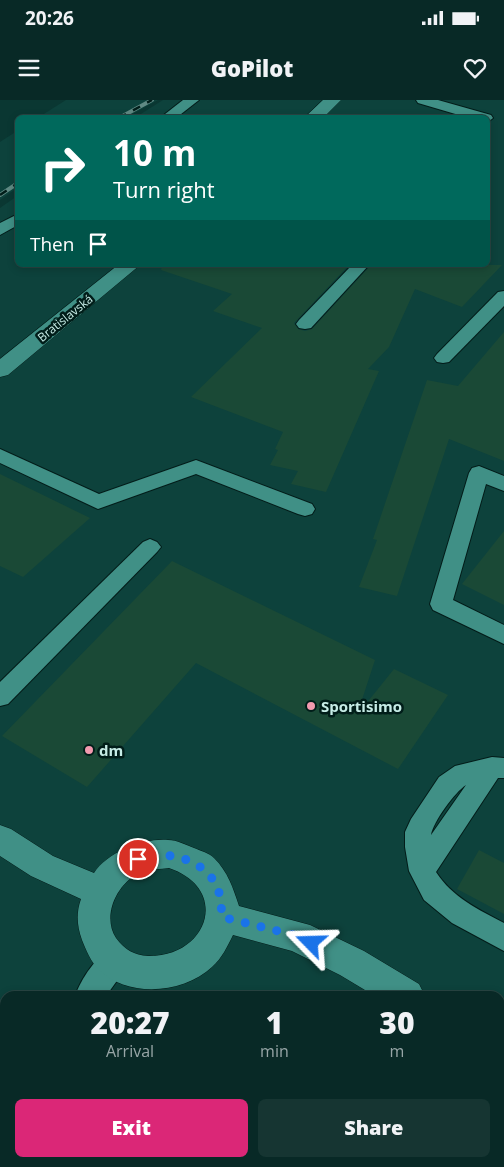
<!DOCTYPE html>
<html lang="en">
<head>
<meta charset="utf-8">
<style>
  body { margin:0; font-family:"Open Sans",sans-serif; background:#163532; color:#f1f3f6; height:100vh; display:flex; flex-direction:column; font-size:19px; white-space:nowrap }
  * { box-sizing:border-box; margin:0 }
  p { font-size:16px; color:#98a6a7 }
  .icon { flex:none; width:28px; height:28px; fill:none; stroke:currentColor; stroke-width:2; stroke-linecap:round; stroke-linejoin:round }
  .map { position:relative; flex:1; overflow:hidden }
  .drawer { position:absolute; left:0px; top:891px; width:505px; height:176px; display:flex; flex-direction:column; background:#082926; border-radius:15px 15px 0 0; box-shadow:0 2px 8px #0003,0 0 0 1px #294543 }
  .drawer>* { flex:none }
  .banner { position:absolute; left:15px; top:15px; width:475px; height:152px; border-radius:8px; box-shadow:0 2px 8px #0003,0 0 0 1px #294543; background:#00695c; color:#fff; overflow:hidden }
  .pin { position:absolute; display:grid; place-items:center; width:42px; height:42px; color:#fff; margin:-21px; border:2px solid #fff; border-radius:50%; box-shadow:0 1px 5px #0007 }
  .me { position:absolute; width:55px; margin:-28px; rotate:292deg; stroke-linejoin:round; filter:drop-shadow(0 0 4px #0008) }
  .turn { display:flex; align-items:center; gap:18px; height:105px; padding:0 15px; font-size:22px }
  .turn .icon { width:65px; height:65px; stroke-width:2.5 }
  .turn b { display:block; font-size:35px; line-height:42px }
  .then { display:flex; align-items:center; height:48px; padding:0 15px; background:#0003; gap:10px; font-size:19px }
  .eta { display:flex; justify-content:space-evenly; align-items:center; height:85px; text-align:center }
  .eta b { font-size:30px; font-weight:800; line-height:35px }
  .primary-button { display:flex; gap:10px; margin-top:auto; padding:10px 15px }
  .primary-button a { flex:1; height:58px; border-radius:8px; background:#db2777; color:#fff; font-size:20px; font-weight:800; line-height:58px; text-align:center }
  .primary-button a+a { background:#163532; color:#f1f3f6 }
  .status { display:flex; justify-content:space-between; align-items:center; height:35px; padding:0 25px; background:#082926; direction:ltr }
  .status svg { height:14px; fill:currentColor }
  header { display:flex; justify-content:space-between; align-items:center; height:65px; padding:0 15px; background:#082926; font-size:22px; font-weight:800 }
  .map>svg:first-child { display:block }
</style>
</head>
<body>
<div class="status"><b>20:26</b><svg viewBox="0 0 49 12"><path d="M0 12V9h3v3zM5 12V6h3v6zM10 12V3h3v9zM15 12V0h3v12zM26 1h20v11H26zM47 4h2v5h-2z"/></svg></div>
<header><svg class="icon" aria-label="menu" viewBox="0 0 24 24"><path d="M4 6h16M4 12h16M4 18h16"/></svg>GoPilot<svg class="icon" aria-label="heart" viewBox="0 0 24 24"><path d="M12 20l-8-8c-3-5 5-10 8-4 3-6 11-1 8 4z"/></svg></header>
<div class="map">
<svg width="504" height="1067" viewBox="0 0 504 1067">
  <rect width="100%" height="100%" fill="#0a3732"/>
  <g fill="#0d423c" fill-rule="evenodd">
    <polygon points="66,0 158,0 127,17 39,17"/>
    <path d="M163,0H504V1067H0V108L17,96L18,165H488V18L136,17ZM5,896H500V1062H5Z"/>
    <polygon points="17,31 17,88 0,100 0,42"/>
  </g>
  <g fill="#1a4936">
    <polygon points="162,165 349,165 294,223 298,229 305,231 312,229 371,165 502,165 462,207 415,189 389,247 368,269 379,271 326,392 291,384 298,371 270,365 278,350 275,349 283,332 191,297 262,228 213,211 232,194 161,170"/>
    <polygon points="504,232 504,361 449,339 397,496 359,487 377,440 373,439 427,280 458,286"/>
    <polygon points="0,374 90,418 23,477 0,466"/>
    <polygon points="504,431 504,505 462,484"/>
    <polygon points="172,461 375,560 357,615 394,569 448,595 398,669 196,563 87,687 2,636"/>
    <polygon points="479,750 504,763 504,814 457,789"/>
  </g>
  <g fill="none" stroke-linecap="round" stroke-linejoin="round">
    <g stroke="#031c19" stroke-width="2">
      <g id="lane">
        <polygon points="183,0 199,0 176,18 160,18"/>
        <polygon points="416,0 438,0 491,15 493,18 488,22 488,18 469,18 418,3"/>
        <polygon points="18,114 18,125 0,135 0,123"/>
        <polygon points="352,165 369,165 311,228 305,229 299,228 296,224 299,220"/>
        <polygon points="504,191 504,206 449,262 443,263 437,262 434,258 437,254 498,192"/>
        <polygon points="0,349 99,394 196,360 312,404 315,409 312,414 305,416 298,414 196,374 98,409 0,363"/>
        <polygon points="479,366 504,376 504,391 486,384 453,500 504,525 504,544 433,510 430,504 469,373 472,368"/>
        <polygon points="150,439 157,442 161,447 157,452 8,604 0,606 0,582 143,442"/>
        <path d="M492,657L504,658V678H498L436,772C452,797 479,810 504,823V851L452,823L424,800L409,771L405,747V732L411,719L439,677L455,666ZM466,685L431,735C433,722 455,692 466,685Z"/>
        <path d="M114,848L124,851L128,861L124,871L106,896H75C81,879 97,854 114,848Z"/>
        <polygon points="5,1000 5,1036 0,1038 0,1002"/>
      </g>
    </g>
    <g stroke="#031c19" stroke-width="1">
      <g id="street">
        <polygon points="323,0 341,0 323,18 304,18"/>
        <polygon points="118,165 140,165 8,275 0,277 0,259"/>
        <path d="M0,725L11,729L53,756L94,773C108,752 143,738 168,740C177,740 186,745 194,748C201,751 209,753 214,758C228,772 233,788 239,806L310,825L364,851L419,884L425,896H375L340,875L292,851L233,835C227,847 222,858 212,867C183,894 128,898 99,870C91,862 86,850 82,840C77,826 76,813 81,799L31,776L0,756ZM169,768C231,789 208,857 148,856C134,855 125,850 116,838C101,815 118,781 142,772C151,769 160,769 169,768Z"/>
        <polygon points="500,935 504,937 504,974 500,973"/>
      </g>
    </g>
    <use href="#lane" fill="#409086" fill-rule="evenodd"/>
    <use href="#street" fill="#409086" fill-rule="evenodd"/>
    <g stroke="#608a84" stroke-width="4">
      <g id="rail">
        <polyline points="119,18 152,0"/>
        <polyline points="0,95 18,83"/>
      </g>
    </g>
    <use href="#rail" stroke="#001d19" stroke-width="2.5" stroke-dasharray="8" stroke-linecap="butt"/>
  </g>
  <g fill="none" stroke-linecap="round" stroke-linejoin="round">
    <path stroke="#1a73e8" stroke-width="9" stroke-dasharray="0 16.2" d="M138,759C164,750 200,757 215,783C221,793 221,805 222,817L298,836L311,843"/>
  </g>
  <g fill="#f29aaf" stroke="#001d19" stroke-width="2">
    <circle cx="311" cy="606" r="5"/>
    <circle cx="89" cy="650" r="5"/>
  </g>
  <g text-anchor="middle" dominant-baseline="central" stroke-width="5" stroke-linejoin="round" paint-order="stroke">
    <g font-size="12" fill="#c6ece6" stroke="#001d19">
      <text transform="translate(65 218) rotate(-39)">Bratislavská</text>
    </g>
    <g font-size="15" font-weight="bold" fill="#c6ece6" stroke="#001d19" text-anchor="start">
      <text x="321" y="606">Sportisimo</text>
      <text x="99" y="650">dm</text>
    </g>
  </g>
</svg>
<div class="pin" style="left:138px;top:759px;background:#d93025"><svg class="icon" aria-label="arrive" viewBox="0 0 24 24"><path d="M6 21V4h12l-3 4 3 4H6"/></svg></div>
<svg class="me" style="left:311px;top:843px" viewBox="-20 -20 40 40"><path d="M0-17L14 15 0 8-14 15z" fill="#1a73e8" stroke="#fff" stroke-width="4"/></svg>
<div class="banner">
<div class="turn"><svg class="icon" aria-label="right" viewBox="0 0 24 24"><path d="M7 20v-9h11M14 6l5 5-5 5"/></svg><div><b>10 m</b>Turn right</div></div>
<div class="then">Then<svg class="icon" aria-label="arrive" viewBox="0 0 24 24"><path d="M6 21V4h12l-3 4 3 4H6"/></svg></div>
</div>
<section class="drawer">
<div class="eta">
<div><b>20:27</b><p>Arrival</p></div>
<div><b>1</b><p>min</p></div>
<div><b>30</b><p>m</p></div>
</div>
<div class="primary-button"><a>Exit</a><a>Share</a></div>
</section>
</div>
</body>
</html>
